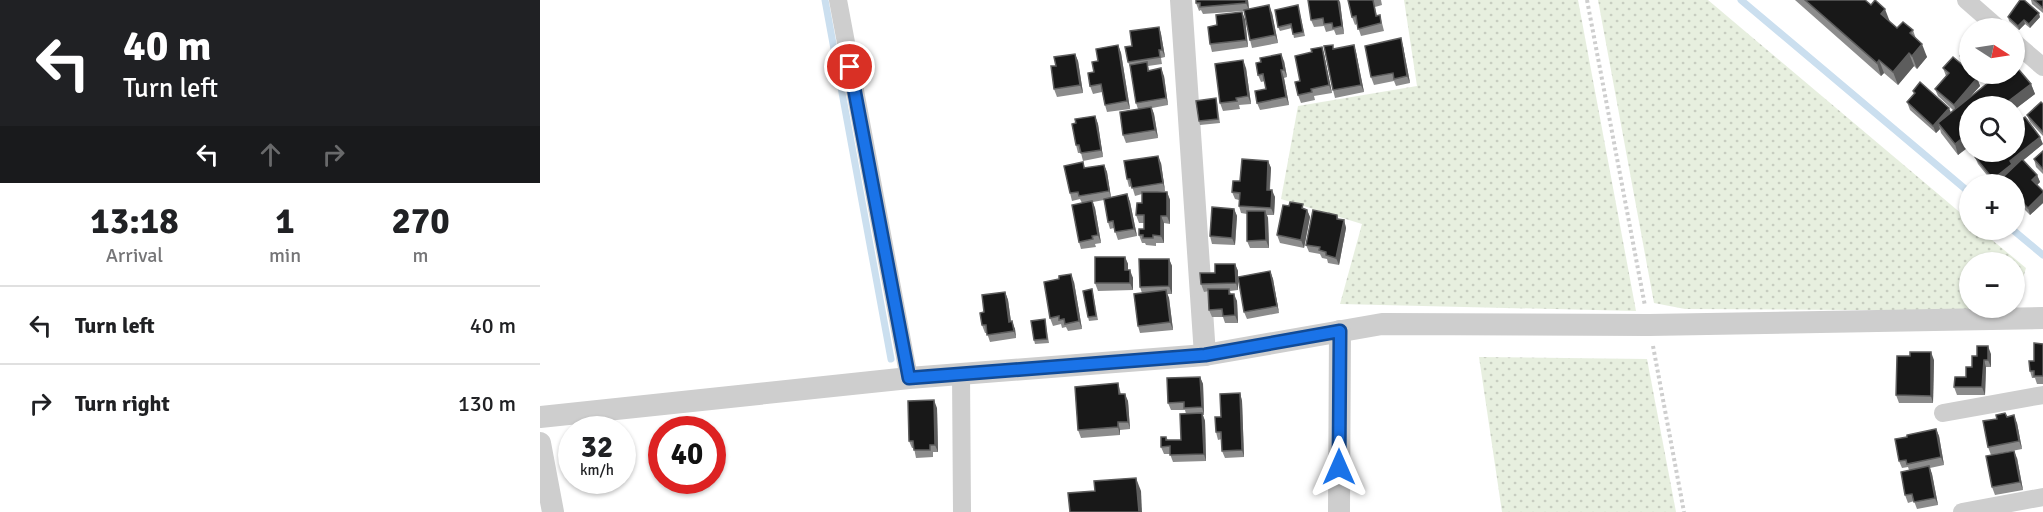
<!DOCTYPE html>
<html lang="en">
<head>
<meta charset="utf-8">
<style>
  body { margin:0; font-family:Signika,sans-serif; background:#f6f6f6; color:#202124; height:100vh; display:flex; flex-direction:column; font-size:22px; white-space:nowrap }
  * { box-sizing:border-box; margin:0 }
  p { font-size:20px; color:#757577 }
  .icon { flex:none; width:33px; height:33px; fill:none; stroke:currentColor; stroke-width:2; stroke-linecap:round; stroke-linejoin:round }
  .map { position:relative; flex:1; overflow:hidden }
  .drawer { display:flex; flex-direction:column; background:#fff; width:540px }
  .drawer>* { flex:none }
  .hud { background:#202124; color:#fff; overflow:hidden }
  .needle { width:39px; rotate:102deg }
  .buttons { position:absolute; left:1419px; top:18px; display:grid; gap:12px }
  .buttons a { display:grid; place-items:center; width:66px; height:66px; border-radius:50%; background:#fff; box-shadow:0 2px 4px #0004; font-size:30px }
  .speed { position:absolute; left:18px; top:416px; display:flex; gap:12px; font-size:30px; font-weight:700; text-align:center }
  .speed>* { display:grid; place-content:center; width:78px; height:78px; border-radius:50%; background:#fff; box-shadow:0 2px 4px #0004; line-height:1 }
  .speed small { font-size:15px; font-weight:400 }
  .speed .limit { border:9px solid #d22; background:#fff; color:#111 }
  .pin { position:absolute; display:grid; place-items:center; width:51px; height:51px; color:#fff; margin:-26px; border:3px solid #fff; border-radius:50%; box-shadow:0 2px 6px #0007 }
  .me { position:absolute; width:66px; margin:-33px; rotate:0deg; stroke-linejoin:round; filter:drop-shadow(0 0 4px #0008) }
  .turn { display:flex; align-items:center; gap:21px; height:126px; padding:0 24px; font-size:27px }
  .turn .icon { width:78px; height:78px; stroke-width:2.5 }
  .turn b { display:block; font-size:42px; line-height:51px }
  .lanes { display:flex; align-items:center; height:57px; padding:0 24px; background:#0003; justify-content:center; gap:30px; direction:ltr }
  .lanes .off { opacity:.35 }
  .eta { display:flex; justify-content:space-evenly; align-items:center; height:102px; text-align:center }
  .eta b { font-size:36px; font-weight:700; line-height:42px }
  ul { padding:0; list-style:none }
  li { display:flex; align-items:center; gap:18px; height:78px; padding:0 24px; border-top:2px solid #e0e0e0 }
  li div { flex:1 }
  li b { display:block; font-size:22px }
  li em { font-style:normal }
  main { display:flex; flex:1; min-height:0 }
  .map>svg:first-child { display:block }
</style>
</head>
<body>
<main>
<section class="drawer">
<div class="hud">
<div class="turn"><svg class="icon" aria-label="left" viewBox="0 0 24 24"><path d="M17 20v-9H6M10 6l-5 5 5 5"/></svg><div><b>40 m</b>Turn left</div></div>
<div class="lanes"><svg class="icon" aria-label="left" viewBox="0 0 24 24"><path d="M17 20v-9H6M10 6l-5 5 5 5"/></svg><svg class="icon off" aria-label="ahead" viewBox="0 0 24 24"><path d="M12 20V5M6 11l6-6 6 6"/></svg><svg class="icon off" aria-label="right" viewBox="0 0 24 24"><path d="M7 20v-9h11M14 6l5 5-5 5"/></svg></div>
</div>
<div class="eta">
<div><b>13:18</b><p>Arrival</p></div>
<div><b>1</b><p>min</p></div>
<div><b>270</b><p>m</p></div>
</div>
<ul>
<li><svg class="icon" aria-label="left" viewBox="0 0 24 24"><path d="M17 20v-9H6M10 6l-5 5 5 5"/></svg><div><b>Turn left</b></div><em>40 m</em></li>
<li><svg class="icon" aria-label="right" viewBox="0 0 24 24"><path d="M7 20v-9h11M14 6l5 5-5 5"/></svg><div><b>Turn right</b></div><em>130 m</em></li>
</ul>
</section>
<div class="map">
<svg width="1503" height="512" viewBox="0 0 1503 512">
  <defs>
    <pattern id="grass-dots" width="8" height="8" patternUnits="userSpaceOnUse" patternTransform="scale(1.5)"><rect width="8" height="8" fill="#e7efdf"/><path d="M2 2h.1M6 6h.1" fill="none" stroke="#c7cdc0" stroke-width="1.8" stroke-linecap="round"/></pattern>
  </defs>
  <rect width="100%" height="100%" fill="#fff"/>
  <g fill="url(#grass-dots)">
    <polygon points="864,0 1038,0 1096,311 800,304 822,224 741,199 758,106 877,86"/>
    <polygon points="1058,0 1168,0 1429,220 1430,230 1440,230 1486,268 1475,305 1474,262 1430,262 1430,308 1474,308 1473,311 1145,309 1114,303"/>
    <polygon points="939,357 1107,359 1136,512 962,512"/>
  </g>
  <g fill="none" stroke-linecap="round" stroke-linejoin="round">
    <g stroke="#cbdfef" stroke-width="7">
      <polyline points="285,0 351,359"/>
      <polyline points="1201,0 1430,193"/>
      <polyline points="1473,230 1503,255"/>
    </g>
    <g stroke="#cecece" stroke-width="4" stroke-dasharray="3 3" stroke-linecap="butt">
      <polyline points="1047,0 1105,306"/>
      <polyline points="1113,346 1144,512"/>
    </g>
    <g stroke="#cecece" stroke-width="18">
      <polyline points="298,0 369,378"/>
      <polyline points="1426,0 1458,28"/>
      <polyline points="1474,42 1503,67"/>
      <polyline points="421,373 422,512"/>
      <polyline points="1403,413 1503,395"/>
      <polyline points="1422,512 1503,497"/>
    </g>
    <g stroke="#cecece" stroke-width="22">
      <polyline points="641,0 665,355"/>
      <polyline points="0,417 369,378 665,355 842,324 1109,325 1503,318"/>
      <polyline points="0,443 13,512"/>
      <polyline points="799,512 800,331"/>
    </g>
  </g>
  <g fill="#8c8c8c">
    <polygon points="708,0 709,9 732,13 738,43 712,48 710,40 704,11 663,14 661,10 659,11 656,3"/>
    <polygon points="808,0 841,0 842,5 835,7 837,16 840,15 844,31 821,36 817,24 815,25 812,17"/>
    <polygon points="1255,0 1325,0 1357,28 1373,30 1376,39 1387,57 1377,69 1374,66 1358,85 1344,73 1341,76"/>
    <polygon points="1491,0 1503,0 1503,13 1492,4"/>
    <polygon points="800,2 804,34 796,35 794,30 786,32 784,26 774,27 771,20"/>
    <polygon points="758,5 765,36 754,38 752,28 740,31 738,27"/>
    <polygon points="1468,17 1500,17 1490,28 1485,24 1479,30 1469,21"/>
    <polygon points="705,19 708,47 672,52 670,44 677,25"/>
    <polygon points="619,27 621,34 625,57 621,58 622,64 608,66 609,70 624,76 628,105 612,108 614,114 618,138 586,143 583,135 598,109 596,103 591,69 588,62 592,46"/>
    <polygon points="578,45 581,53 590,109 567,112 565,105 562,92 553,94 550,86 558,61"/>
    <polygon points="814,45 816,52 824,92 795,98 793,90 794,49"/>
    <polygon points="1430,45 1430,69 1423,63 1420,56"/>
    <polygon points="863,46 870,83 856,86 854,81 834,85 831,77"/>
    <polygon points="782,47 784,54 792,93 774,96 775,100 761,103 758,95 760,81 772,52"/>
    <polygon points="535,54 538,61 543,93 517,97 514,89 516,66"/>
    <polygon points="744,61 747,77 744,78 749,105 720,110 717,103 726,89 725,81 721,82 718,75 721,62"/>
    <polygon points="706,68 711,104 699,105 700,109 683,111 680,103"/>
    <polygon points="1403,68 1437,78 1440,86 1431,96 1491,84 1495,94 1474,110 1474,106 1418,155 1401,133 1400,129 1396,133 1370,110 1367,102 1374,94 1373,91 1411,112 1413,110 1398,96 1395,89 1406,76"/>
    <polygon points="1435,74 1450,74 1443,81"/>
    <polygon points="677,102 680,123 660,125 659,121"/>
    <polygon points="1503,104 1503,136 1490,122 1487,115"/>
    <polygon points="555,116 558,124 563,157 543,161 541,153 538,153 536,145 536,123"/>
    <polygon points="1503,144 1483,160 1497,175 1500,182 1497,185 1503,191 1503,203 1490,215 1474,199 1474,184 1463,184 1462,182 1458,184 1454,184 1438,164 1435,157"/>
    <polygon points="1503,151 1503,174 1496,167 1494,159"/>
    <polygon points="728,161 731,168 730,190 735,197 734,215 727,215 728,218 729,248 710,248 707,241 707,214 701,213 699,206 699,200 695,199 692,192 700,181"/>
    <polygon points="543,162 545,168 564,165 567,172 571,197 587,194 590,202 597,236 578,240 574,228 570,229 568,222 564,200 553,202 555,208 561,243 555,244 556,247 541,249 539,242 542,203 540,199 532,201 530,193"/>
    <polygon points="621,163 625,191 617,192 627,192 630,200 630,224 624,223 624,243 616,243 616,246 606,245 605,243 602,243 599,235 604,229 604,223 599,223 596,215 602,203 602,194 595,196 592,186 589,187 587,179"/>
    <polygon points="694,209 697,216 695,245 672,244 670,236"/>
    <polygon points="765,209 767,210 770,217 764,248 740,243 737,235"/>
    <polygon points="797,215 799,220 804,220 806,228 799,265 788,263 787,259 782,258 780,254 769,252 766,245"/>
    <polygon points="585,257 588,264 588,270 593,278 593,290 558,291 555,283"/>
    <polygon points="629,259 632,266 632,294 627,294 629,298 633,330 600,333 598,326 602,293 600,287"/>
    <polygon points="695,264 698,271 698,290 690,291 691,294 697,301 698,323 685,323 683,317 672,317 669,310 669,291 664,292 661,284 675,273"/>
    <polygon points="730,271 733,279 739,313 707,319 704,312"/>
    <polygon points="534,282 542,329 528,331 526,327 522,328 521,324 513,326 510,318"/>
    <polygon points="465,292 468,300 471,322 475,329 476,338 450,342 447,333 445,333 442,325 444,312"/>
    <polygon points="553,293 558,320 549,321 548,317"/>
    <polygon points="505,319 509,343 495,344 494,340"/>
    <polygon points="1503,344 1503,384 1497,384 1495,378 1492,378 1490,371"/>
    <polygon points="1451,354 1451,367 1446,367 1445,395 1417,395 1414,387 1426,377 1437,356"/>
    <polygon points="1394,360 1393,403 1359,403 1356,395"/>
    <polygon points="660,377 663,384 664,415 663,415 665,421 666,461 633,462 630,454 624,454 621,447 626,437 628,440 641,440 646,414 645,410 631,410 628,403"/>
    <polygon points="578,383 581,394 588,401 590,429 580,430 580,435 541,438 538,430"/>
    <polygon points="700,393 702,401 704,457 685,458 682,451 682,439 678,440 676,432 681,417"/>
    <polygon points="397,408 398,452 393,452 393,457 376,458 374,448 372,448 369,441"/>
    <polygon points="1467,417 1477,423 1482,449 1451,455 1448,447"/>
    <polygon points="1396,429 1399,436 1404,465 1390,468 1392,474 1398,505 1377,509 1374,501 1368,503 1365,495 1369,470 1368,467 1362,468 1359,461 1367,437"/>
    <polygon points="1477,458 1483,490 1455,495 1452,487"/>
  </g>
  <g fill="#5d5d5d">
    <polygon points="706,0 708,0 709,10 706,3"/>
    <polygon points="798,0 799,0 800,2 804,34 802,26"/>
    <polygon points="729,5 732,13 738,43 735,35"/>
    <polygon points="1345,9 1350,22 1341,14"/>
    <polygon points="702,12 705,19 708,47 706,40"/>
    <polygon points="1499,13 1500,17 1490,28 1489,24"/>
    <polygon points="1484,20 1485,24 1479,30 1478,26"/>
    <polygon points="619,27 621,34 625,57 622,50"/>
    <polygon points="861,38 863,46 870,83 867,76"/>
    <polygon points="1382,44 1387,57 1377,69 1372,56"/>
    <polygon points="578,45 581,53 590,109 587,101"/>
    <polygon points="814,45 816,52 824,92 821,85"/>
    <polygon points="782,47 784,54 792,93 789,85"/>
    <polygon points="1369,53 1374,66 1358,85 1353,72"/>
    <polygon points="535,54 538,61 543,93 540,85"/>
    <polygon points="741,54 744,61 747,77 744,70"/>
    <polygon points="703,60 706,68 711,104 708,96"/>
    <polygon points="1339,60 1344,73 1341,76 1337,63"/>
    <polygon points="621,68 624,76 628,105 626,98"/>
    <polygon points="741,70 744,78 749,105 746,97"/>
    <polygon points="1441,74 1450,74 1443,81"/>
    <polygon points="1437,78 1440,86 1416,112 1414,105"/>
    <polygon points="1491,84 1495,94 1474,110 1474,106 1462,106"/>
    <polygon points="611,107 614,114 618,138 615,130"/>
    <polygon points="1409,108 1412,115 1398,123 1400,129 1396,133 1393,126"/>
    <polygon points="555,116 558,124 563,157 561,150"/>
    <polygon points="1430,132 1430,146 1418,155 1415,144"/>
    <polygon points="1500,137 1503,144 1474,168 1461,179 1462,182 1458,184 1455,184 1453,179 1470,161"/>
    <polygon points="618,156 621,163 625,191 623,183"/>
    <polygon points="728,161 731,168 729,197 727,190"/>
    <polygon points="564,165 567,172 571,198 569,191"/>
    <polygon points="1497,175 1500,182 1495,187 1492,180"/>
    <polygon points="732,190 735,197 734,215 731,208"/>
    <polygon points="627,192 630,200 630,224 627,216"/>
    <polygon points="1503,193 1503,203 1490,215 1488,208"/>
    <polygon points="587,194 590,202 597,236 594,229"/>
    <polygon points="552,201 555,208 561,243 558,235"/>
    <polygon points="694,209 697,216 695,245 692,238"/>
    <polygon points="767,210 770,217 764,248 761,240"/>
    <polygon points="725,211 728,218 729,248 726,240"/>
    <polygon points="621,216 624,223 624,243 621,236"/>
    <polygon points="804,220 806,228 799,265 796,258"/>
    <polygon points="585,257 588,264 588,278 585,270"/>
    <polygon points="629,259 632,266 632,294 629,286"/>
    <polygon points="695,264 698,271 698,290 696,283"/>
    <polygon points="590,270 593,278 593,290 590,283"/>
    <polygon points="730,271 733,279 739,313 737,306"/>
    <polygon points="531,274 534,282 542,329 539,321"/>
    <polygon points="626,290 629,298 633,330 630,322"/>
    <polygon points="465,292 468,300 472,329 469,322"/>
    <polygon points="694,294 697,301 698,323 695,315"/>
    <polygon points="472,321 475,329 476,338 474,331"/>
    <polygon points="1448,346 1451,354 1451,367 1448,360"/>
    <polygon points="1391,352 1394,360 1393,403 1391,396"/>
    <polygon points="1444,360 1446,367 1445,395 1442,387"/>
    <polygon points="660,377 663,384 664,415 662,407"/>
    <polygon points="700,393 702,401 704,457 702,450"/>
    <polygon points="585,394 588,401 590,429 588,422"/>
    <polygon points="394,400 397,408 398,452 395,445"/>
    <polygon points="662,413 665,421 666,461 664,454"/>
    <polygon points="1474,415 1477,423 1482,449 1479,441"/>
    <polygon points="578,422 580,430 580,435 578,427"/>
    <polygon points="1396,429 1399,436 1404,465 1401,457"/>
    <polygon points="1474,451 1477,458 1483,490 1480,482"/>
    <polygon points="1389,466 1392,474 1398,505 1395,498"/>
    <polygon points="596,478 601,491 602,512 599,512"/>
  </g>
  <g fill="#181818" stroke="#5d5d5d" stroke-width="1.5">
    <polygon points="656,0 706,0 706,3 660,7 660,3 656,3"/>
    <polygon points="768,0 798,0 802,26 793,28 792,23 784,24 783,18 771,20"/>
    <polygon points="808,0 833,0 836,16 840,15 841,23 818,29 816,16 812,17"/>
    <polygon points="1265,0 1325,0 1331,5 1335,0 1345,9 1341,14 1357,28 1363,22 1373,30 1370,33 1382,44 1372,56 1369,53 1353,72 1339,60 1337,63"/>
    <polygon points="1480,0 1484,0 1499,13 1489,24 1484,20 1478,26 1468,17"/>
    <polygon points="1494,0 1503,0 1503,8"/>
    <polygon points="729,5 735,35 710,40 704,10"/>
    <polygon points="758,5 763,32 753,34 751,24 738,27 735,10"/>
    <polygon points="702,12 706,40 670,44 668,27 677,25 676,15"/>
    <polygon points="619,27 622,50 619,50 620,57 588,62 585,47 592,46 590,31"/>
    <polygon points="861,38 867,76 854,79 853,73 831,77 825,46"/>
    <polygon points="578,45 587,101 565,105 561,84 550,86 548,73 554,72 552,62 558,61 556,49"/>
    <polygon points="793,45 793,49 814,45 821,85 793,90 784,46"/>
    <polygon points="1430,45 1430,64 1420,56"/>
    <polygon points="782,47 789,85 771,89 772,92 758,95 755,82 760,81 755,56 772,52 771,49"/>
    <polygon points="535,54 540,85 514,89 511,66 516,66 514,57"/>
    <polygon points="741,54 744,70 741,70 746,97 717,103 715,91 726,89 723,74 718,75 716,63 721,62 720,58"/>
    <polygon points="1413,57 1430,71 1430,74 1432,74 1437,78 1414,105 1395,89 1409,73 1403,68"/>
    <polygon points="703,60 708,96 696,98 697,101 680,103 675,64"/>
    <polygon points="607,62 608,71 621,68 626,98 596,103 590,65"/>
    <polygon points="1474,64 1491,84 1462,106 1430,106 1430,132 1415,144 1398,123 1459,74 1474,74"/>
    <polygon points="1380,82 1409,108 1393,126 1367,102 1375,93 1373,91"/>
    <polygon points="676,98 678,119 659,121 656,101"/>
    <polygon points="1501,102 1503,104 1503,132 1487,115"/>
    <polygon points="611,107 615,130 583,135 580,112"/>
    <polygon points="555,116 561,150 541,153 539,145 536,145 532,124 536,123 535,119"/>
    <polygon points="1485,117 1500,137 1470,161 1472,164 1453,179 1435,157 1442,152 1474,152 1474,125"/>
    <polygon points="1503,151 1503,169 1494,159"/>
    <polygon points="618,156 623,183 592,188 590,179 587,179 584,161"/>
    <polygon points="702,159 728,161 727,190 732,190 731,208 699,206 700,193 692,192 693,181 700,181"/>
    <polygon points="1482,159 1497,175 1492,180 1503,191 1503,193 1488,208 1474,194 1474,184 1465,184 1461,179"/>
    <polygon points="543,162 544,168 564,165 569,191 539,196 538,192 530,193 524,166"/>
    <polygon points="602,192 627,192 627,216 621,216 621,236 613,235 613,238 603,238 603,235 599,235 599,229 604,229 604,215 596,215 597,203 602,203"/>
    <polygon points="587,194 594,229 575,232 573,221 568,222 564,199"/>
    <polygon points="552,201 558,235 552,236 553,239 539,242 532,205"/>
    <polygon points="750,202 763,204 762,208 767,210 761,240 737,235 743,205 749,206"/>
    <polygon points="672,207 694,209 692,238 670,236"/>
    <polygon points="773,210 797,215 797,219 804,220 796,258 786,255 786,252 779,250 780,247 766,245"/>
    <polygon points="707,211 725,211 726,240 707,241"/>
    <polygon points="555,257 585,257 585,270 590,270 590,283 555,283"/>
    <polygon points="599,259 629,259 629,286 600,287"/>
    <polygon points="675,264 695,264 696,283 661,284 660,273 675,273"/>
    <polygon points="730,271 737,306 704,312 698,277"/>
    <polygon points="531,274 539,321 525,324 524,319 519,320 519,316 510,318 504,282 519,279 519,276"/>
    <polygon points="552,289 556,316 548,317 543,291"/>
    <polygon points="668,289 689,289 689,294 694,294 695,315 683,316 682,309 669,310"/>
    <polygon points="626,290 630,322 598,326 594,294"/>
    <polygon points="465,292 469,322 472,321 474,331 447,335 446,325 442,325 440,313 444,312 442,295"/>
    <polygon points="505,319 507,339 494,340 491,321"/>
    <polygon points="1494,343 1503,344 1503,376 1494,376 1494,371 1490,371 1489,361 1494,361"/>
    <polygon points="1437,346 1448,346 1448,360 1444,360 1442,387 1414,387 1415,377 1426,377 1426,367 1432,367 1432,356 1437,356"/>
    <polygon points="1370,352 1391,352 1391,396 1356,395 1357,356 1370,356"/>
    <polygon points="660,377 662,407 644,408 644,402 628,403 627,378"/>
    <polygon points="578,383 579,394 585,394 588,422 578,422 578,427 538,430 535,387"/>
    <polygon points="700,393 702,450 682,451 681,432 676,432 675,417 681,417 680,394"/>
    <polygon points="394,400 395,445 390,445 390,450 374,450 373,441 369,441 368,401"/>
    <polygon points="662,413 664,454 630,455 630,446 621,447 621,437 626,437 626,440 641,440 640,414"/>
    <polygon points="1465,413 1467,417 1474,415 1479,441 1448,447 1443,421 1457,419 1456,415"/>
    <polygon points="1396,429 1401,457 1367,464 1366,460 1359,461 1355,439 1367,437 1367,435"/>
    <polygon points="1474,451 1480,482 1452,487 1446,456"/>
    <polygon points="1389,466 1395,498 1374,502 1372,494 1365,495 1361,472"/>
    <polygon points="596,478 599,512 530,512 528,493 555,491 554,481"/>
  </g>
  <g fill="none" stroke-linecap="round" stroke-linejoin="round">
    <g stroke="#114b97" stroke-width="15">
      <polyline id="route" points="310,67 369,378 665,355 800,331 799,467"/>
    </g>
    <use href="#route" stroke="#1a73e8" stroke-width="10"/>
  </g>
</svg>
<div class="buttons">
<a><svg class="needle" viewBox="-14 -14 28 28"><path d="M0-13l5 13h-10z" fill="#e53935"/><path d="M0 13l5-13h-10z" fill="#757577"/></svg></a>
<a><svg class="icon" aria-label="search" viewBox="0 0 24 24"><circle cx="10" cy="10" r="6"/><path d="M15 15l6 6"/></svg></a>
<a>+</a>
<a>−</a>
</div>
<div class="speed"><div>32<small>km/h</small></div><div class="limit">40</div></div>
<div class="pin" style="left:310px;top:67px;background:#d93025"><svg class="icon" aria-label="arrive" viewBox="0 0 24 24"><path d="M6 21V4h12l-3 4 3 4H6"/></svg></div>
<svg class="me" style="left:799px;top:467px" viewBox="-20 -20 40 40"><path d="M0-17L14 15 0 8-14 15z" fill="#1a73e8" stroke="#fff" stroke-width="4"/></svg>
</div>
</main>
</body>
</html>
